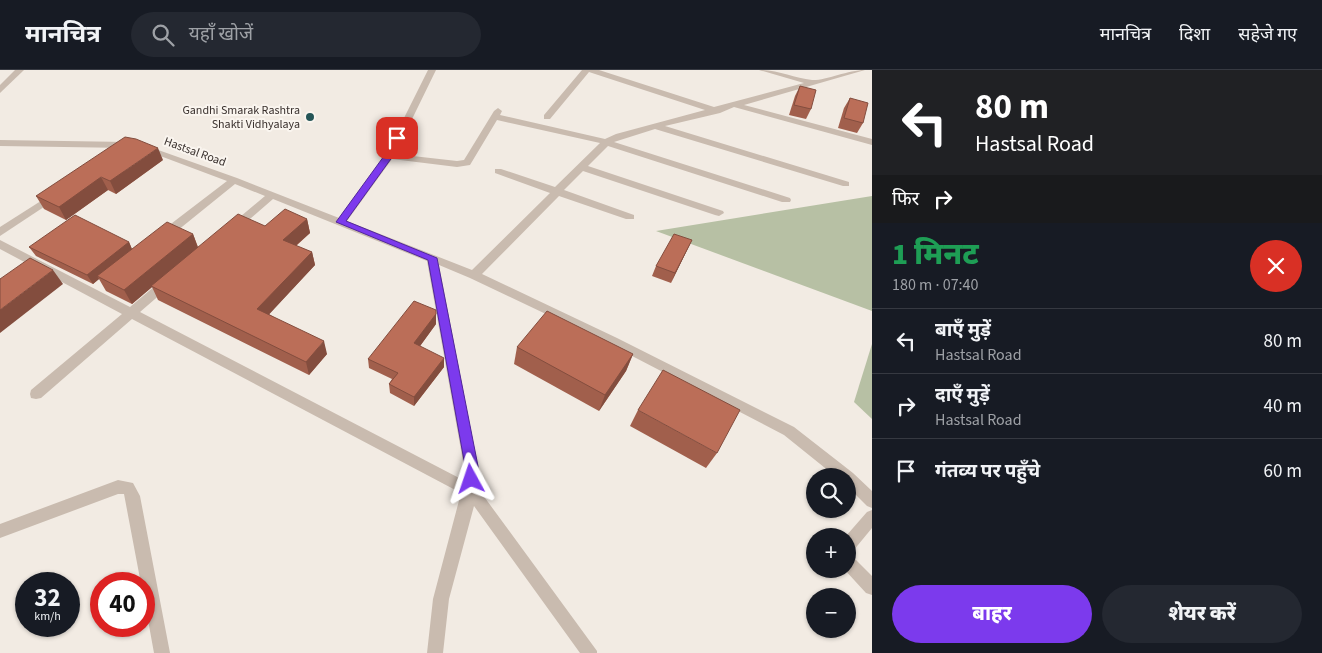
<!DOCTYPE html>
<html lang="hi">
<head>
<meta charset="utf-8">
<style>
  body { margin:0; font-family:"Source Sans 3","Noto Sans Devanagari",sans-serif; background:#242831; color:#f1f3f6; height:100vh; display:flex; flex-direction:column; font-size:19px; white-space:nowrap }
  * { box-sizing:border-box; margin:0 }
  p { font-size:16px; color:#9ea1a6 }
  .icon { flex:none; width:28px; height:28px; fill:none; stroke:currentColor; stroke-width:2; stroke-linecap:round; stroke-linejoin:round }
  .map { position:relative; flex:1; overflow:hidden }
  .drawer { display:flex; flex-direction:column; background:#171b24; width:450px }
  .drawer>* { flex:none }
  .hud { background:#202124; color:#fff; overflow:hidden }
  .controls { position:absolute; left:806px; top:398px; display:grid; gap:10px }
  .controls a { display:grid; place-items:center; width:50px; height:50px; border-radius:50%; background:#171b24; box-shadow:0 1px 4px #0004; font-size:25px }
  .speed { position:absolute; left:15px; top:502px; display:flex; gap:10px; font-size:25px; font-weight:700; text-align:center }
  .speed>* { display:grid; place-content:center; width:65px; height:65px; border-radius:50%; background:#171b24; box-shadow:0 1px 4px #0004; line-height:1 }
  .speed small { font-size:12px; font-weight:400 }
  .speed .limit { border:8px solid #d22; background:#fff; color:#111 }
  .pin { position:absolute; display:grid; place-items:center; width:42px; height:42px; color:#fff; margin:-21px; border-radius:10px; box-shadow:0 2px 8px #0006 }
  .me { position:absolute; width:55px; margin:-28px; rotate:355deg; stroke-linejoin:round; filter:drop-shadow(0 0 4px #0008) }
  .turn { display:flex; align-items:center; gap:18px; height:105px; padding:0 20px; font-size:22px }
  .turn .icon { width:65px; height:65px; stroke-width:2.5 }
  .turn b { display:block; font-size:35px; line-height:42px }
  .then { display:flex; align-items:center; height:48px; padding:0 20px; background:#0003; gap:10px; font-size:19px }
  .round { display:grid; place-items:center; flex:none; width:52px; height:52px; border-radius:26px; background:#242831 }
  .overview { display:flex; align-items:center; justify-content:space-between; height:85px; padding:0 20px }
  h1 { font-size:30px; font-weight:800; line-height:38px; color:#1e9e55 }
  .button { display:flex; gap:10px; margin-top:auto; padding:10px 20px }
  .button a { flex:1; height:58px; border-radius:30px; background:#7c3aed; color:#fff; font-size:20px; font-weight:800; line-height:58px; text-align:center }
  .button a+a { background:#242831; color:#f1f3f6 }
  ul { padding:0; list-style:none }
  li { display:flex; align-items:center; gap:15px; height:65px; padding:0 20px; border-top:1px solid #363941 }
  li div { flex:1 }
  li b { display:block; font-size:19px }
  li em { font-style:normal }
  header { display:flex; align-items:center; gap:30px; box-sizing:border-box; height:70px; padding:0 25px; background:#171b24; border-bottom:1px solid #363941 }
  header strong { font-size:24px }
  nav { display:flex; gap:28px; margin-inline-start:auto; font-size:18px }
  .search { width:350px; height:45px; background:#242831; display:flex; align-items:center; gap:12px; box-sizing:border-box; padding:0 18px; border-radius:28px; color:#9ea1a6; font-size:19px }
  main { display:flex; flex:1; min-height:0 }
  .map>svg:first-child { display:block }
</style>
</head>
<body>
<header>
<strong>मानचित्र</strong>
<div class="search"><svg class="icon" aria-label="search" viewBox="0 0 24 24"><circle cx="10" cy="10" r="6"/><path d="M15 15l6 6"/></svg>यहाँ खोजें</div>
<nav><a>मानचित्र</a><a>दिशा</a><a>सहेजे गए</a></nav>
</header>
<main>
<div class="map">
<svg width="872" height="583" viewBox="0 0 872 583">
  <rect width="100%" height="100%" fill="#f2ebe3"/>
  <g fill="#b7c0a4">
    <polygon points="872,126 872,241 656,161"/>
    <polygon points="872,274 872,349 854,332"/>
  </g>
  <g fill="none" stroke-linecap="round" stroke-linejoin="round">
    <g fill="#c9bbaf" fill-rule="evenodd">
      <polygon points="15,0 24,0 0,23 0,15"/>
      <path d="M428,0H436L395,84L457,91L464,90L494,41L498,38L502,41L500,45L605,69L616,64L705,40L589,2L550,49H544V45L582,0H599L714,37L804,13L759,0C778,0 794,8 812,10C824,11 848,0 865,0L744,35L872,69V75L734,37L720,43L665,56L849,112V116H843L655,59L614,72L790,128L791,130L790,132H782L608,76L588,96L723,141L724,143L719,146L715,145L583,101L564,120L634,145V149H626L559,126L482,204L617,268L794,357L853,403L872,421V438L867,436L848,417V406H835L784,365L609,274L470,208L439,195L478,397L477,417L597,581V583H580L474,436L449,529L443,583H427L433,529L461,423L132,249L41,328L36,329L31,328L30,324L31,320L122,244L0,179V170L130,237L162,210H170L172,213L170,216L140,242L463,410L464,397L427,191L273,129L236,161H228V157L265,126L235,114L167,169H159V163L227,111L139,78L144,75L147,76L237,108L339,148L385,86ZM497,50L600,73L555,117L501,99H495V103L550,123L472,200L347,151L392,89L457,97L470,95Z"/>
      <polygon points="0,70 128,72 133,75 128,78 0,76"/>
      <polygon points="55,122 59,123 59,127 0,166 0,157"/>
      <polygon points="118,410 133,413 140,426 170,583 154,583 144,528 144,514 141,514 124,424 118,424 0,468 0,454"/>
      <polygon points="872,440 872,458 853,481 848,483 846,466 867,442"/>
      <polygon points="848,484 853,487 872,506 872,525 866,523 844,499 848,499"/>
    </g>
  </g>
  <g fill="#a15f4c">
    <polygon points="800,16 811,39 806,49 789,45 795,26"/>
    <polygon points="850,28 863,53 857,63 838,58 844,38"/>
    <polygon points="163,90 116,124 108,120 66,150 44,139 36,126"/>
    <polygon points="307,149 310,163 296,176 312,182 315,195 269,244 327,284 309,305 158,230 152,217 132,234 106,221 99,209 93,214 36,186 29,177 129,172 132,179 193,164 198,177 265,156"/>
    <polygon points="692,170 671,213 652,206 656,196"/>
    <polygon points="436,244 436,254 420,276 444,297 414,336 390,323 389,314 392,309 369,298 368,289"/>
    <polygon points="517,277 633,284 626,301 599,341 514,294"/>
    <polygon points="638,340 717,383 706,398 630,356"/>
  </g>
  <g fill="#834d3e">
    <polygon points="158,78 163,90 116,124 110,111"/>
    <polygon points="101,107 108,120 66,150 59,137"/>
    <polygon points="307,149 310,163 286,184 283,170"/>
    <polygon points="193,164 198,178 132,234 124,220"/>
    <polygon points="692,170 687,180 671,213 675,203"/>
    <polygon points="129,172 133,182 97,206 99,209 93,214 87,205"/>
    <polygon points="312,182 315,195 262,252 257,239"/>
    <polygon points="53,200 63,214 0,263 0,240"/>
    <polygon points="436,244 436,254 415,283 414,273"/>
    <polygon points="324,271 327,284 309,305 306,292"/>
    <polygon points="633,284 626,301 599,341 605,325"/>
    <polygon points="444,288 444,297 414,336 414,327"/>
  </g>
  <g fill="#bb6e58" stroke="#834d3e">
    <polygon points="800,16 816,20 811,39 794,35"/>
    <polygon points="850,28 868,33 863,53 844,48"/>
    <polygon points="125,67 136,69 158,78 110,111 101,107 59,137 36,126"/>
    <polygon points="285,139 307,149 283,170 312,182 257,239 324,271 306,292 151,216 238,144 265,156"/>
    <polygon points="75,145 129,172 87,205 29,177"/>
    <polygon points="167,152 193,164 124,220 97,206"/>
    <polygon points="674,164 692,170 675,203 656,196"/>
    <polygon points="30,188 53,200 0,240 0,209"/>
    <polygon points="414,231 436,240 436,244 414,273 444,288 414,327 389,314 398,303 368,289"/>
    <polygon points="547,241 633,284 605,325 517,277"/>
    <polygon points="663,300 740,340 717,383 638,340"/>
  </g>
  <polygon fill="#7c3aed" stroke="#51269a" points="397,65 402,68 393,86 346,151 437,188 478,396 476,413 471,415 466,413 465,396 428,190 336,152 384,86 394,66"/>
  <circle fill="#255557" stroke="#faf5ef" stroke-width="2" cx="310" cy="47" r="5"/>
  <g text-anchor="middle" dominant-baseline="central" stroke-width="4" stroke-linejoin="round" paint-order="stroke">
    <g font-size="12" fill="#39302d" stroke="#faf5ef" text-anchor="end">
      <text x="300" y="40">Gandhi Smarak Rashtra<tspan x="300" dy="14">Shakti Vidhyalaya</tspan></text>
    </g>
    <g font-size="12" fill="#39302d" stroke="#faf5ef">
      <text transform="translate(195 82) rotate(20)">Hastsal Road</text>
    </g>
  </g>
</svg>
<div class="controls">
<a><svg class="icon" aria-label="search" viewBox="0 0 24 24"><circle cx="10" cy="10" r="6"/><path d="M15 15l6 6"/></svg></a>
<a>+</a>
<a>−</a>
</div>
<div class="speed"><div>32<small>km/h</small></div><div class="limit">40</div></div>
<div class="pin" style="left:397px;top:68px;background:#d93025"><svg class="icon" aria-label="arrive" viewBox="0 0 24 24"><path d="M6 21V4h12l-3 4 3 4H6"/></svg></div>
<svg class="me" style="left:471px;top:409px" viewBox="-20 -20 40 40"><path d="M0-17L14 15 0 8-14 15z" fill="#7c3aed" stroke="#fff" stroke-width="4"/></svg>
</div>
<section class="drawer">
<div class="hud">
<div class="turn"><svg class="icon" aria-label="left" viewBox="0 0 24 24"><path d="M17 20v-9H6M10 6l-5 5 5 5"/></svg><div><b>80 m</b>Hastsal Road</div></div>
<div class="then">फिर<svg class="icon" aria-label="right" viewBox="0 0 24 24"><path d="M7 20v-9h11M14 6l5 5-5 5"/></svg></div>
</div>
<div class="overview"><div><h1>1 मिनट</h1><p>180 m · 07:40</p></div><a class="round" style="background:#d93025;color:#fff"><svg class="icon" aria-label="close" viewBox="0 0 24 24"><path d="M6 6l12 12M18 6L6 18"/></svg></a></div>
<ul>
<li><svg class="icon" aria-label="left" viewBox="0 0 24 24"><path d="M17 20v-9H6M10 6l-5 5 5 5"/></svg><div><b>बाएँ मुड़ें</b><p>Hastsal Road</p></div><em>80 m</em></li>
<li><svg class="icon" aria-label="right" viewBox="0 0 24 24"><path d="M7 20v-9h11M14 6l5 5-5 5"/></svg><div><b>दाएँ मुड़ें</b><p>Hastsal Road</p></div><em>40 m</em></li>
<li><svg class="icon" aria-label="arrive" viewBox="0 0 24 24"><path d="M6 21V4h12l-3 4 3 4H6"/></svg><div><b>गंतव्य पर पहुँचे</b></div><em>60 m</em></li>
</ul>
<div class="button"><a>बाहर</a><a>शेयर करें</a></div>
</section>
</main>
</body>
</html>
